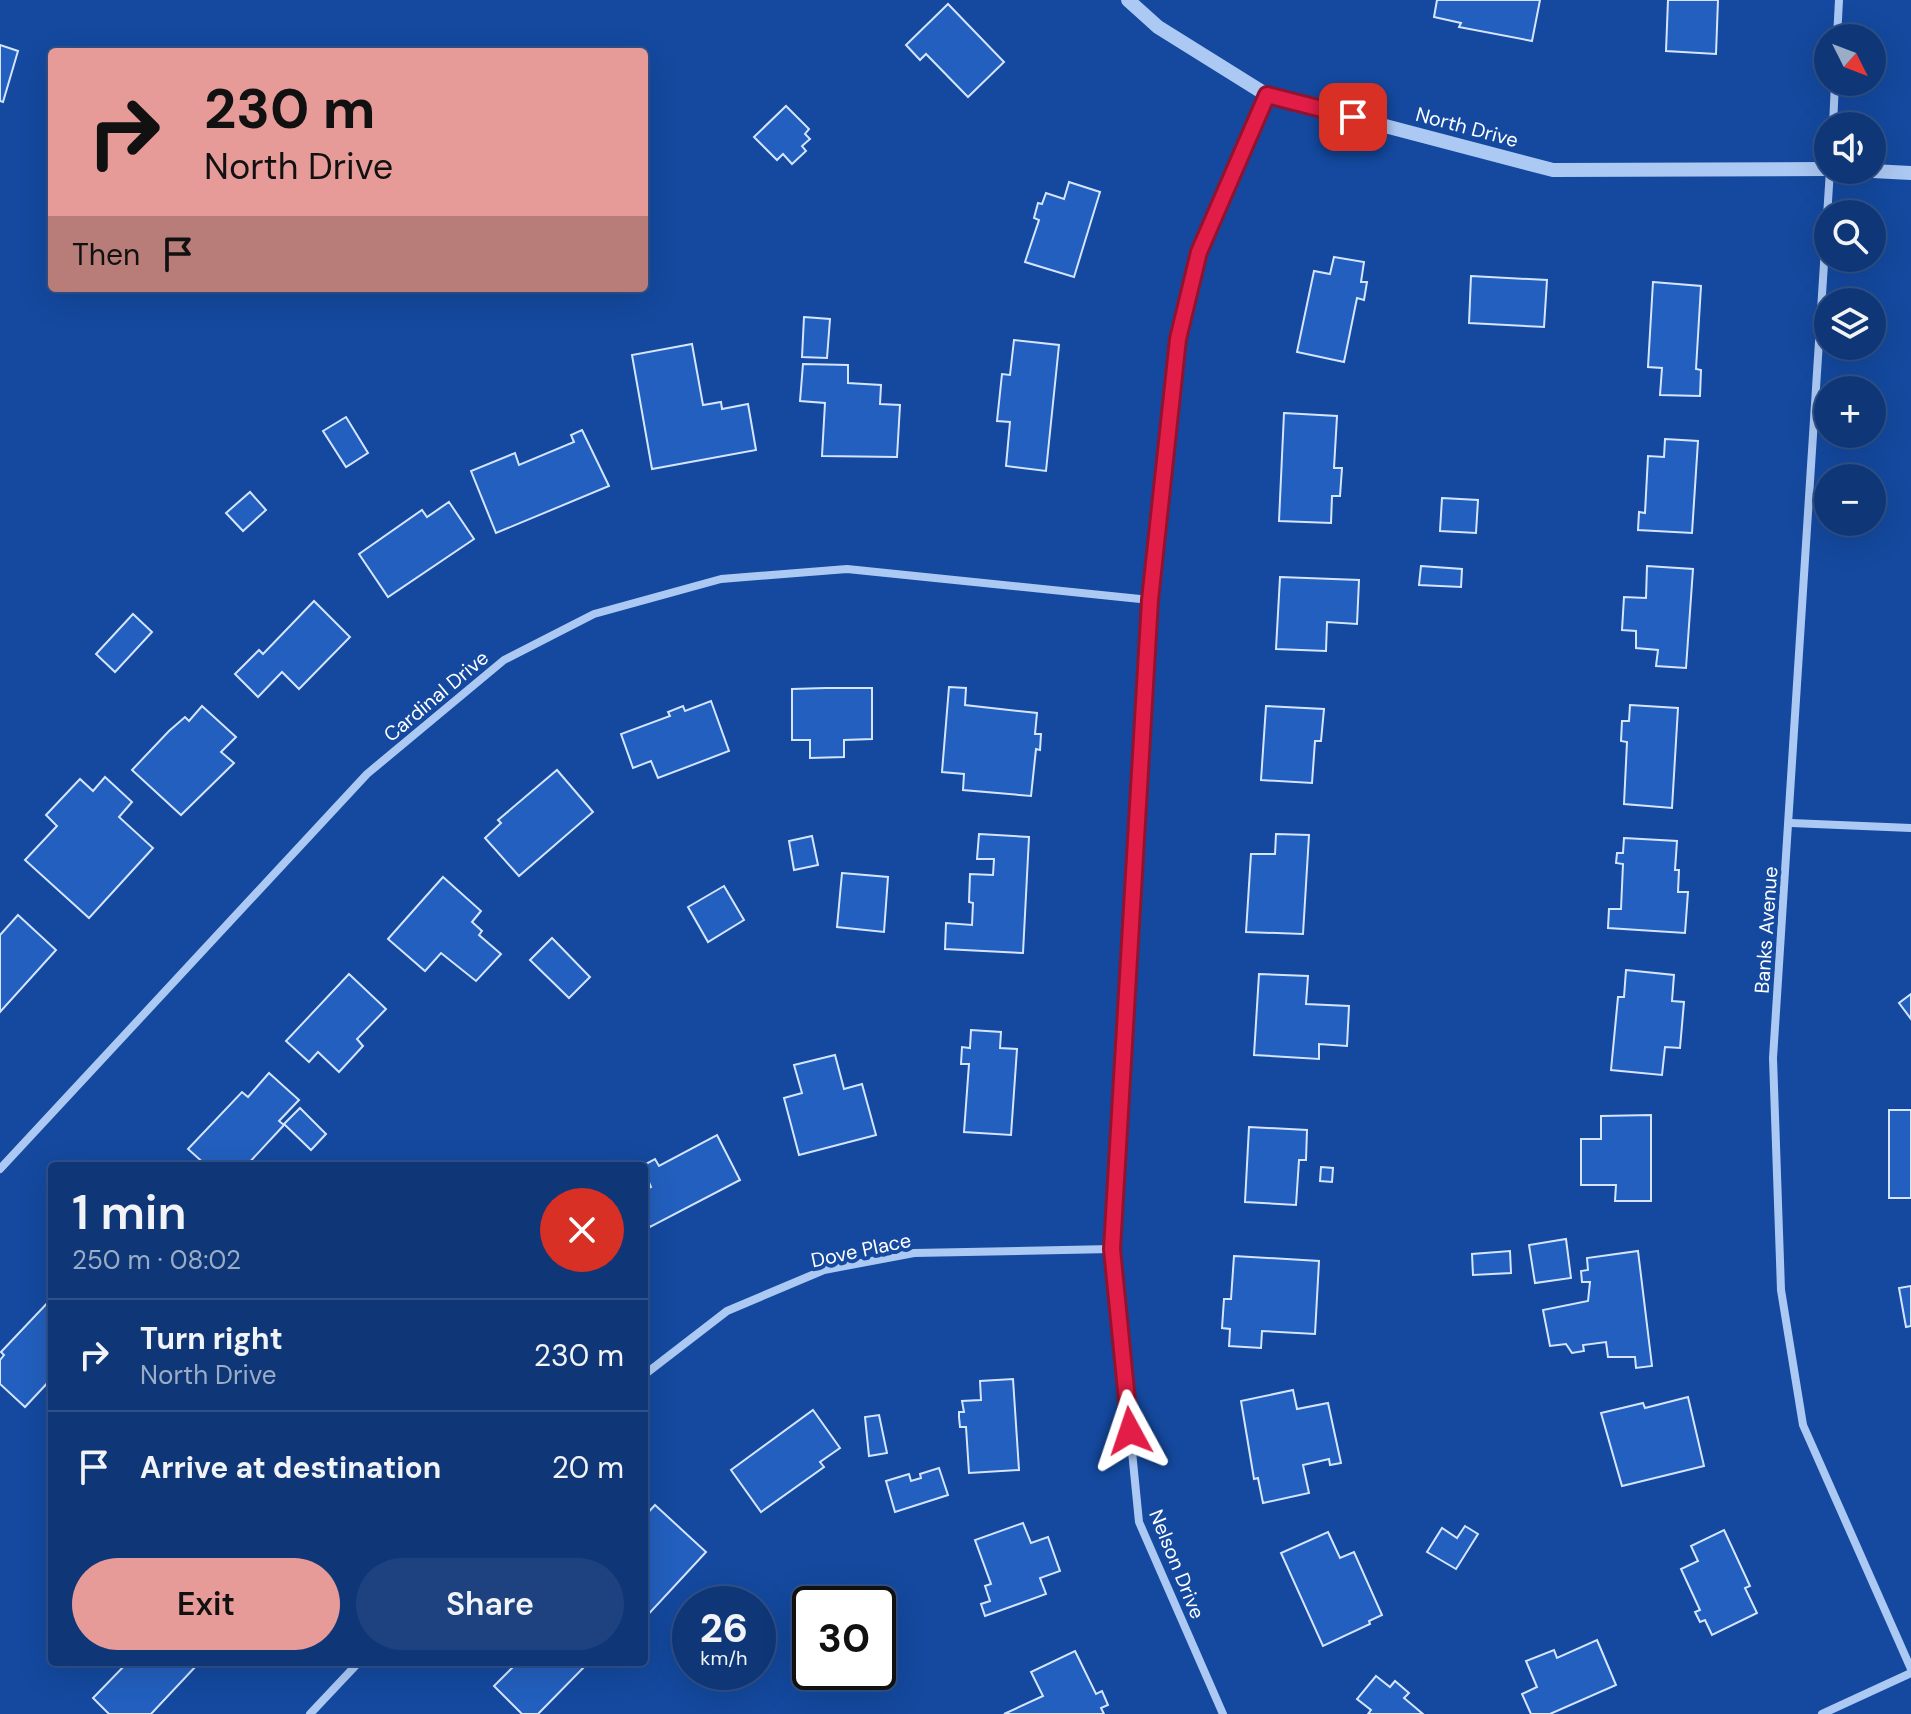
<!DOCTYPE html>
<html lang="en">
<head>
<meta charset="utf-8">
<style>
  body { margin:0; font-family:"DM Sans",sans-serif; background:#1d427f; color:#f1f3f6; height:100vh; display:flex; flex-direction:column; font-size:30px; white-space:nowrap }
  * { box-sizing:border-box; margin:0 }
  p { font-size:26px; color:#9bacc6 }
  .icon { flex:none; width:44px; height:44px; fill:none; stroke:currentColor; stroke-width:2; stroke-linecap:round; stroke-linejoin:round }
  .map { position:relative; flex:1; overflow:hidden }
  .panel { position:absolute; left:48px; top:1162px; width:600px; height:504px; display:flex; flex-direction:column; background:#0f3777; border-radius:8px; box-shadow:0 8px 32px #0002,0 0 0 2px #2f5189 }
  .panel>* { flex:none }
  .banner { position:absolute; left:48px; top:48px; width:600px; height:244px; border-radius:8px; box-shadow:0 8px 32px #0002,0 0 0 2px #2f5189; background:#e69b98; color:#111; overflow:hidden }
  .needle { width:52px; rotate:132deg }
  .buttons { position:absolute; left:1814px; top:24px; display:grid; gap:16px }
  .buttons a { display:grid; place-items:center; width:72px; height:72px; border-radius:50%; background:#0f3777; box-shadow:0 8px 32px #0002,0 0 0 2px #2f5189; font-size:40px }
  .speed { position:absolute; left:672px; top:1586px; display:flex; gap:16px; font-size:40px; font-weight:700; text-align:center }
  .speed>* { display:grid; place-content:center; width:104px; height:104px; border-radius:50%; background:#0f3777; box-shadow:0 8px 32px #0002,0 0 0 2px #2f5189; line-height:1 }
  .speed small { font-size:20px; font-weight:400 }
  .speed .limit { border:4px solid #111; border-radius:12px; background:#fff; color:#111 }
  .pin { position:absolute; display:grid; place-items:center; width:68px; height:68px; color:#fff; margin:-34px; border-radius:16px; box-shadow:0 4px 12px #0006 }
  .me { position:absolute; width:88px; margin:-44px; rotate:355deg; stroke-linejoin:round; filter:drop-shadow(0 0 6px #0008) }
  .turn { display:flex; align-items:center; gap:28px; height:168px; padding:0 24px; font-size:36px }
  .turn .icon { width:104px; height:104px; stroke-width:2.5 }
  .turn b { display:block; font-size:56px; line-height:68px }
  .then { display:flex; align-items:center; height:76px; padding:0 24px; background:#0003; gap:16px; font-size:30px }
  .round { display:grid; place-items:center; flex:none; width:84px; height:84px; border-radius:42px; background:#1d427f }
  .summary { display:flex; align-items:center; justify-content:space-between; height:136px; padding:0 24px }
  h1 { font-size:48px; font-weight:600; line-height:60px }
  .button { display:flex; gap:16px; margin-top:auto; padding:16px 24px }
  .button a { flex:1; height:92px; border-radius:48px; background:#e69b98; color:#111; font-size:32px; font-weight:600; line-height:92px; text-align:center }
  .button a+a { background:#1d427f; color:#f1f3f6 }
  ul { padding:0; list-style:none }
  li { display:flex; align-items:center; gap:24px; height:112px; padding:0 24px; border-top:2px solid #2f5189 }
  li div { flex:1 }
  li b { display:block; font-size:30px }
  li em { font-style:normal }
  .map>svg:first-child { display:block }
</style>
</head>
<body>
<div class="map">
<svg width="1911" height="1714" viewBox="0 0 1911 1714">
  <rect width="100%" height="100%" fill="#14499f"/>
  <g fill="#225fbe" stroke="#d4e5fd" stroke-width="2">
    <polygon points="1437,0 1540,0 1532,41 1459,27 1461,23 1434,17"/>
    <polygon points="1668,0 1718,0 1716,54 1666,51"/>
    <polygon points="948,4 1004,62 968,97 926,54 920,60 906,45"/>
    <polygon points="0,45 18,51 3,102 0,101"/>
    <polygon points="786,106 809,129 805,134 810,139 802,146 806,151 792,164 783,154 777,160 754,137"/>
    <polygon points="1069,182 1100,192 1074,277 1025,262 1039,220 1034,218 1038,203 1042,204 1046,193 1064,199"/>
    <polygon points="1334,257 1364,262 1361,282 1367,282 1364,300 1357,298 1344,362 1297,352 1314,271 1330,274"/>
    <polygon points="1471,276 1547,280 1544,327 1469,323"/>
    <polygon points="1653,282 1701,286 1696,369 1701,370 1700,396 1660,395 1662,368 1648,367"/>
    <polygon points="804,317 830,319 827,358 802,357"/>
    <polygon points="1014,340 1059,345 1046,471 1006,466 1010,422 997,421 1002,374 1010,375"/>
    <polygon points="692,344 703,405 721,402 722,409 748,404 756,450 652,469 632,355"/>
    <polygon points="803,364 848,365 848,383 881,385 880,404 900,405 897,457 822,456 825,403 800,401"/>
    <polygon points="1284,413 1337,416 1334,468 1342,468 1340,496 1332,496 1331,523 1279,521"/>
    <polygon points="346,417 368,453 346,467 323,431"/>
    <polygon points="582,430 609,486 496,533 471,471 515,453 519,465 574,442 571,435"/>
    <polygon points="1665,439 1698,441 1692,533 1638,530 1639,512 1645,513 1648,456 1664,457"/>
    <polygon points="250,492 266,510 243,531 226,513"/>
    <polygon points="1442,498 1478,500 1476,533 1440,531"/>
    <polygon points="449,502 474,539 388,597 359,554 422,510 427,517"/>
    <polygon points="1421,566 1462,569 1461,587 1419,585"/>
    <polygon points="1647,566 1693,569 1686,668 1656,666 1658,650 1636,648 1636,631 1622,630 1624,597 1646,598"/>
    <polygon points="1280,577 1359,580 1357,624 1327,622 1326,651 1276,649"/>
    <polygon points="314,601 350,637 299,689 282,672 258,697 235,674 259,650 263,654"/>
    <polygon points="133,614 152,632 115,672 96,654"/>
    <polygon points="949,687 966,688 965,705 1037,713 1035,734 1041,734 1040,750 1036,749 1031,796 963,790 964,774 942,772"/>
    <polygon points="826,688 872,688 872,739 844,740 844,757 810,758 810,740 792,740 792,689"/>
    <polygon points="711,701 729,751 658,778 651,761 633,768 621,734 670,716 668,712 683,706 685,711"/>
    <polygon points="1630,705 1678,708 1672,808 1624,804 1627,742 1621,741 1622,721 1629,721"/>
    <polygon points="202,706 236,737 221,752 234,763 181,815 132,770 169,731 185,717 189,721"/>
    <polygon points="1266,706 1324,709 1321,741 1315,741 1312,783 1261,780"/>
    <polygon points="557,770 593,812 519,876 485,838 501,823 498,820"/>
    <polygon points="105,777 132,802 119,817 153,848 89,918 25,860 57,826 46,815 80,779 93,791"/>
    <polygon points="979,834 1029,837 1023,953 945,949 946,923 972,925 973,903 969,902 970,874 993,875 994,859 977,859"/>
    <polygon points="1276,834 1309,835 1303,934 1246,932 1251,854 1275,854"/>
    <polygon points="812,836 818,865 794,870 789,841"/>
    <polygon points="1624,838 1677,841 1675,870 1679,870 1678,892 1688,892 1685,933 1608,928 1609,909 1621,909 1623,864 1616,863 1617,853 1623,853"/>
    <polygon points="842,873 888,877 884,932 837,927"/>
    <polygon points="443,877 481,911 472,922 482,931 479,935 501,954 476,981 441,953 425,971 388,939"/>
    <polygon points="724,886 744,920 708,942 688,907"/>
    <polygon points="18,915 56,950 0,1012 0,935"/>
    <polygon points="552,938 590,977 569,998 530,960"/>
    <polygon points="1626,970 1674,975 1672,1001 1684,1002 1680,1048 1665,1047 1662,1075 1611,1070 1618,997 1624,997"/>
    <polygon points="349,974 386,1009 357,1039 363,1046 339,1072 318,1052 309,1062 286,1041"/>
    <polygon points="1259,974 1308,976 1306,1004 1349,1006 1347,1046 1319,1044 1319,1059 1254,1055"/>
    <polygon points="1911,994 1911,1019 1899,1003"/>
    <polygon points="971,1030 1001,1032 1000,1048 1017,1049 1011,1135 964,1132 969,1064 961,1064 962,1047 970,1048"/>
    <polygon points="835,1055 844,1089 862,1084 876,1135 799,1155 784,1098 802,1093 794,1065"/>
    <polygon points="269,1073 299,1100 279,1121 284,1125 246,1166 207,1166 188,1149 242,1092 248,1097"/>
    <polygon points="300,1108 326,1134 311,1150 284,1124"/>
    <rect x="1889" y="1110" width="22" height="88"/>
    <polygon points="1651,1115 1651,1201 1615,1201 1616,1185 1581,1185 1581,1139 1601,1139 1601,1116"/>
    <polygon points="1249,1127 1307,1130 1306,1160 1299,1160 1296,1205 1245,1202"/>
    <polygon points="717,1135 740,1180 650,1227 644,1215 644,1190 651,1187 642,1166 655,1159 659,1166"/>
    <polygon points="1321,1167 1333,1168 1332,1182 1320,1181"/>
    <polygon points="1566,1239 1571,1278 1535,1283 1529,1245"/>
    <polygon points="1510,1251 1511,1273 1473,1275 1472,1254"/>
    <polygon points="1638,1251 1652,1366 1636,1368 1635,1357 1608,1357 1606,1342 1583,1345 1584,1351 1572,1353 1566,1344 1550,1346 1543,1310 1588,1301 1590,1282 1582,1282 1581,1271 1588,1270 1587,1258"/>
    <polygon points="1234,1256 1319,1261 1315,1334 1262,1331 1261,1348 1229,1346 1230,1329 1222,1328 1224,1299 1231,1299"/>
    <polygon points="1911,1286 1911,1326 1906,1327 1899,1288"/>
    <polygon points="52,1298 52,1378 25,1407 0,1384 0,1360 4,1355 1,1352"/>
    <polygon points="1013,1379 1019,1470 969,1473 966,1427 960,1427 959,1417 959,1412 964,1412 962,1401 981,1400 980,1381"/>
    <polygon points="1293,1390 1297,1409 1328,1403 1341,1463 1330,1465 1329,1459 1303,1465 1309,1493 1263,1503 1258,1478 1254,1479 1241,1401"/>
    <polygon points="1688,1397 1704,1466 1622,1486 1601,1413 1643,1403 1645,1408"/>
    <polygon points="813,1410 840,1448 820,1462 824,1467 761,1512 731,1470"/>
    <polygon points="879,1415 887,1453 869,1456 865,1417"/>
    <polygon points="939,1468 948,1495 895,1512 886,1481 909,1474 911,1481 921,1478 920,1474"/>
    <polygon points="655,1505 706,1552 644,1619 644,1517"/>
    <polygon points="1023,1523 1031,1543 1048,1537 1060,1571 1040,1578 1046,1594 985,1616 981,1604 990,1601 985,1586 991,1584 975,1540"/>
    <polygon points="1465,1526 1478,1534 1456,1569 1427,1552 1442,1528 1457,1538"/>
    <polygon points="1724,1530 1750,1586 1745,1588 1757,1613 1712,1635 1705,1620 1700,1622 1695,1612 1700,1610 1681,1569 1698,1561 1691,1546"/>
    <polygon points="1328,1532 1340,1558 1354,1552 1382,1615 1369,1621 1370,1624 1323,1646 1281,1553"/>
    <polygon points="1597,1640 1616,1685 1550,1714 1531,1714 1522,1694 1537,1687 1526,1661 1554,1650 1557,1658"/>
    <polygon points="1075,1651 1096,1694 1102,1691 1108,1705 1101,1708 1104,1714 1004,1714 1043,1696 1031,1672"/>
    <polygon points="128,1662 194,1662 197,1665 151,1714 109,1714 93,1698"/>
    <polygon points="518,1662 589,1662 538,1714 522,1714 494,1686"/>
    <polygon points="1376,1676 1390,1687 1395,1681 1409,1693 1404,1698 1423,1714 1368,1714 1371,1710 1357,1699"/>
  </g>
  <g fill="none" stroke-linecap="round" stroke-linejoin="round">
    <g stroke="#acc9f4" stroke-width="8">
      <polyline points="1837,38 1839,0"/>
      <polyline points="1833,126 1835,82"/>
      <polyline points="1830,170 1773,1058 1781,1290 1803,1425 1911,1669"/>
      <polyline points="1791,823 1911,828"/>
      <polyline points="0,1169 367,774 504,660 594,614 721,579 847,569 1150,600"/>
      <polyline points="644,1375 727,1311 824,1270 914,1253 1112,1249"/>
      <polyline points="310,1714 359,1662"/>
      <polyline points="1223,1714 1139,1522 1112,1249 1150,600 1178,339 1199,252 1267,95"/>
      <polyline points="1822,1714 1911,1673"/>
    </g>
    <g stroke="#acc9f4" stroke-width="14">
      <polyline points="1128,0 1158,27 1267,95 1553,170 1828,169"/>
      <polyline points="1853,170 1911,173"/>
    </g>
  </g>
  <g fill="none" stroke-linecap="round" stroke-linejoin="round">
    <g stroke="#92132f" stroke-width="20">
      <polyline id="route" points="1130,1431 1112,1249 1150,600 1178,339 1199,252 1267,95 1353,117"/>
    </g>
    <use href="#route" stroke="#e11d48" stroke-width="14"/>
  </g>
  <g text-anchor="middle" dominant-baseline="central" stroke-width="8" stroke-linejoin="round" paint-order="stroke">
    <g font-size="20" fill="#fff" stroke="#14499f">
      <text transform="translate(1467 127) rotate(15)">North Drive</text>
      <text transform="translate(436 696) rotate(-40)">Cardinal Drive</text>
      <text transform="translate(1766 930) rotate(-86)">Banks Avenue</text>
      <text transform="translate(861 1250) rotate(-12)">Dove Place</text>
      <text transform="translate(1177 1564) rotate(68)">Nelson Drive</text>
    </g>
  </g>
</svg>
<div class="buttons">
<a><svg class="needle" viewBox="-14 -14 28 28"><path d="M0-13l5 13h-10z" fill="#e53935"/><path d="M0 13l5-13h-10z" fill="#9bacc6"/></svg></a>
<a><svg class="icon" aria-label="sound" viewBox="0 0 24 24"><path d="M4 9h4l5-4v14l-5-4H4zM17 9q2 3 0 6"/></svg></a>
<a><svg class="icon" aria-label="search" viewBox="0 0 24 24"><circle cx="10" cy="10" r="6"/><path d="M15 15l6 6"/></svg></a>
<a><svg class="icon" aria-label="layers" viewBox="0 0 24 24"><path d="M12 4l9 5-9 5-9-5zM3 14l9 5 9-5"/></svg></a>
<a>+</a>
<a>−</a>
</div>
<div class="speed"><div>26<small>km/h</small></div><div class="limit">30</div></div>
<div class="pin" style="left:1353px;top:117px;background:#d93025"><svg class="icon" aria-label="arrive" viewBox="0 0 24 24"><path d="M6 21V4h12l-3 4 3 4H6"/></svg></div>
<svg class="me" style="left:1130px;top:1431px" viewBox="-20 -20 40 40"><path d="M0-17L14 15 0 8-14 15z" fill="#e11d48" stroke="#fff" stroke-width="4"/></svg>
<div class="banner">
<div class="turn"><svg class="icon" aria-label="right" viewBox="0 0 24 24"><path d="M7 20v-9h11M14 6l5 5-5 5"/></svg><div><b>230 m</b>North Drive</div></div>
<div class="then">Then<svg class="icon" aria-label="arrive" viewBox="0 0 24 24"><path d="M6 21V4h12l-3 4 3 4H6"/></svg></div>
</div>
<section class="panel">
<div class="summary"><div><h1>1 min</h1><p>250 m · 08:02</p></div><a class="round" style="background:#d93025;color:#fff"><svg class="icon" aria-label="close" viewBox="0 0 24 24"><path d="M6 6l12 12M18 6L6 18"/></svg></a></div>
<ul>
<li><svg class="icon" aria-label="right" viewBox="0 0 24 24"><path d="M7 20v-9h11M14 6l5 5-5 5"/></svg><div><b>Turn right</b><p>North Drive</p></div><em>230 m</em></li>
<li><svg class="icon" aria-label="arrive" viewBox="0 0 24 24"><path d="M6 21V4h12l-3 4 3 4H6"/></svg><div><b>Arrive at destination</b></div><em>20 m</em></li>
</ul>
<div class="button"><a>Exit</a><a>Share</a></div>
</section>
</div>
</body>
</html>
